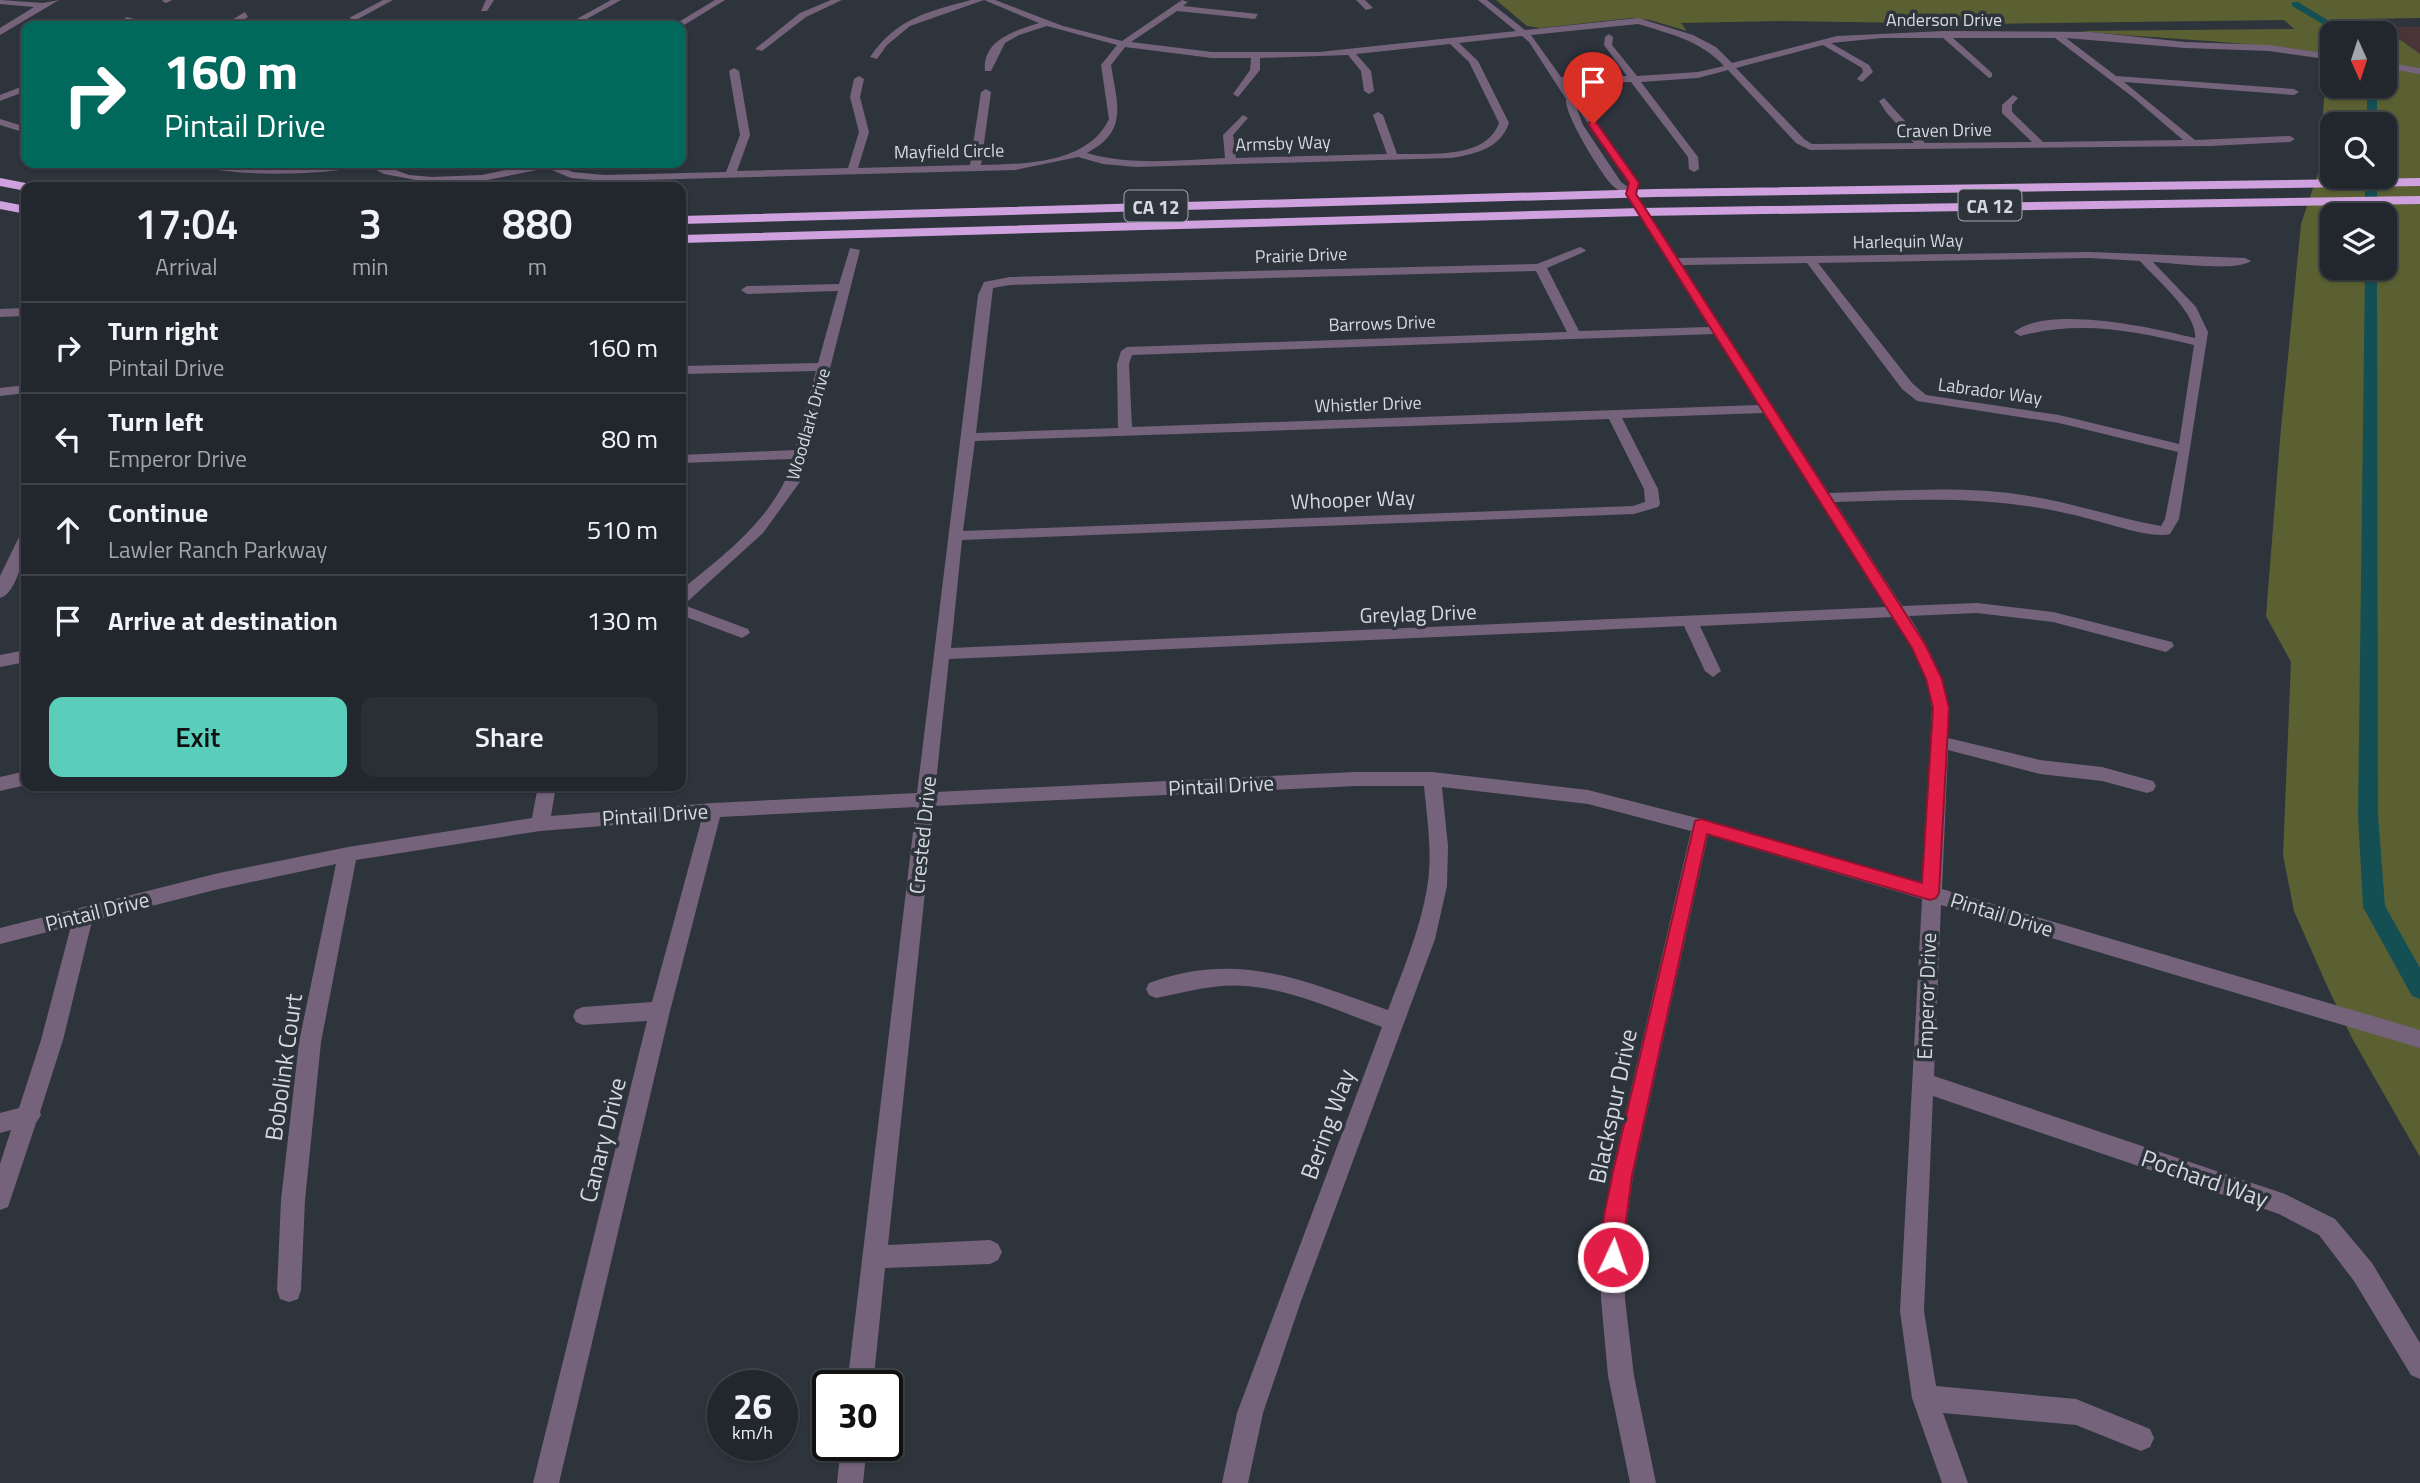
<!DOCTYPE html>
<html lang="en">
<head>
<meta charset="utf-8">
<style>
  body { margin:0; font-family:"Titillium Web",sans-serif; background:#2a2f35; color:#f1f3f6; height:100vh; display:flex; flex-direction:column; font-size:26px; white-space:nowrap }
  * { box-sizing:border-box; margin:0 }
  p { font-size:23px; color:#a2a5aa }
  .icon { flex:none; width:38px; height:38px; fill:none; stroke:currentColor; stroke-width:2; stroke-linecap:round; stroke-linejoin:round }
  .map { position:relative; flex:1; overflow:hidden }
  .drawer { position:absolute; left:21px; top:182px; width:665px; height:609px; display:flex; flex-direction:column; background:#22272d; border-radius:14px; box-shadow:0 2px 5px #0004,0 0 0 2px #3f4449 }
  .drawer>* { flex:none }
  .hud { position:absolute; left:21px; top:21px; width:665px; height:147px; border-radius:14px; box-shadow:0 2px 5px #0004,0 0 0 2px #3f4449; background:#00695c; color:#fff; overflow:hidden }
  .needle { width:46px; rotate:177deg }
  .buttons { position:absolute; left:2320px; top:21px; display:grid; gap:14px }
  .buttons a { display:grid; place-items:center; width:77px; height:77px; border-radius:14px; background:#22272d; box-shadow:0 2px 5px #0004,0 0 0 2px #3f4449; font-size:35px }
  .speed { position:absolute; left:707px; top:1370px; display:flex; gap:14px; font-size:35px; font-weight:700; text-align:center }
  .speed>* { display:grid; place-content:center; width:91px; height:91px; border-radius:50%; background:#22272d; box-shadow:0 2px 5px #0004,0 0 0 2px #3f4449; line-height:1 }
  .speed small { font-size:18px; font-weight:400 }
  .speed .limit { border:4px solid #111; border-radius:10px; background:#fff; color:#111 }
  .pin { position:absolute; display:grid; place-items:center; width:60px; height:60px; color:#fff; margin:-72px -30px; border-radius:50% 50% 50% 0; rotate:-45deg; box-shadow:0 0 7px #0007 }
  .pin .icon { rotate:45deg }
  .me { position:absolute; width:77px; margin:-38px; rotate:3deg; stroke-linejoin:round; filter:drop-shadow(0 0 5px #0008) }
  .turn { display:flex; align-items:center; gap:24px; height:147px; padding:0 28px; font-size:32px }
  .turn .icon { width:91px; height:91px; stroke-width:2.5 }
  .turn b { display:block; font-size:49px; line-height:60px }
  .eta { display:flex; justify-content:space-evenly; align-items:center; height:119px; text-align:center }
  .eta b { font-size:42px; font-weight:600; line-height:49px }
  .cta { display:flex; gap:14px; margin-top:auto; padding:14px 28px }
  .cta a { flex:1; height:80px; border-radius:14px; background:#5bcebb; color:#111; font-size:28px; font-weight:600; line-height:80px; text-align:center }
  .cta a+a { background:#2a2f35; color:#f1f3f6 }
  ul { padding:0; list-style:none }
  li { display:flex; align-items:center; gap:21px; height:91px; padding:0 28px; border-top:2px solid #3f4449 }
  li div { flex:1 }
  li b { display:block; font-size:26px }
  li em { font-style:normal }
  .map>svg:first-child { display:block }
</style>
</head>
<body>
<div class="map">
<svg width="2420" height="1483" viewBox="0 0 2420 1483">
  <rect width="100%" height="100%" fill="#2e343c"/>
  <polygon fill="#493537" points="2374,27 2420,27 2420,54 2402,41"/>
  <path fill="#5b6032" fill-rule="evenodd" d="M1496,0H2420V18L2359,19L2402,41L2420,54V1157L2353,1040L2328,988L2294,911L2283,855L2291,662L2266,616L2280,439L2301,224L2319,170L2327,59L2325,53C2243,41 2160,39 2078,31L2294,29L2284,20L1980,24L1781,21L1681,23L1687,31L1650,20L1632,18L1540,28L1527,26ZM2333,33H2385V86H2333ZM2333,124H2385V177H2333ZM2333,215H2385V268H2333Z"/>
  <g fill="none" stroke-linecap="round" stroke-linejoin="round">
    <g fill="#144f54" fill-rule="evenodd">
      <polygon points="2292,2 2298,2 2349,33 2338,33 2292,6"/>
      <rect x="2367" y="86" width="10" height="38"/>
      <rect x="2365" y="177" width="12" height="38"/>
      <polygon points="2365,268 2377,268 2378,815 2385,906 2420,968 2420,999 2412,996 2363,907 2358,815"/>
    </g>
    <g fill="#75637c" fill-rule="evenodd">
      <polygon points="0,0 43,3 59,0 0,35 0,28 34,7 0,4"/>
      <polygon points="172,0 166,3 162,1 163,0"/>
      <polygon points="383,0 393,0 356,20 349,18"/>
      <polygon points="486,0 494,0 487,11 481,11"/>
      <polygon points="611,0 621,0 574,26 564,26"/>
      <polygon points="715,0 725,0 681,27 672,26"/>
      <polygon points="831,0 842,0 806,17 762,51 755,49 800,13"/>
      <path d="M971,0H995L1063,26L1122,41L1182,0L1188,2L1183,6L1258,14L1255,19L1177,11L1131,42L1212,52H1319L1516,31L1478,0H1487L1525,30L1638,18L1693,35L1716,47L1732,63L1837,36L1944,31L2091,32L2185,42L2269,45L2333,54V60L2269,51L2185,48L2066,38L2116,76L2294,89L2299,92L2294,95L2124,82L2195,140L2290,136L2295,139L2290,142L2210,146L1810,150L1796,143L1728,70L1698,78L1641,82L1698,157L1699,169L1694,172L1689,169L1688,157L1631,82L1565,83L1574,97L1582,102L1639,183L1636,194L1678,258L2090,252L2245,258L2251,261C2235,272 2175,263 2153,262L2196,307L2208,332L2179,519L2170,534C2151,539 2107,523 2086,518C2000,495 1923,499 1835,502L1902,606L1977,603L2053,612L2172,642L2174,646L2166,652L2053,622L1977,613L1909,616C1936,659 1950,686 1948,738L2040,760L2102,767L2153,781L2156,786L2153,791L2147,793L2102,781L2040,774L1948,750L1942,889L2420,1030V1048L1941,905L1934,1076L2285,1194L2335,1219L2372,1263L2420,1343V1379L2411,1375L2354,1281L2319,1235L2279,1214L1933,1096L1924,1311L1936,1386L2076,1399L2150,1429L2154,1438L2150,1447L2141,1451L2076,1425L1943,1413L1968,1483H1942L1912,1398L1900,1311L1922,899L1708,835L1633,1176L1625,1236V1299L1634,1376L1656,1483H1630L1608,1376L1601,1299V1236L1611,1176L1691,831L1588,804L1442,787L1448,846L1447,886L1435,939L1300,1304L1263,1413L1248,1483H1222L1237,1413L1382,1027C1338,1011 1294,990 1247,986C1217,983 1186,992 1156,998L1149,995L1146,989L1149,983C1240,950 1303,981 1388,1010C1403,970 1420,930 1427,888C1433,854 1427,819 1424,786H1356L934,806L888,1245L990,1240L998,1244L1002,1252L998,1260L990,1264L885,1268L873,1386H847L916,807L720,817L670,1011L559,1483H533L647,1021L583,1025L576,1022L573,1016L576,1010L583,1007L652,1002L702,818L540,831L356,860L321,1042L305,1200L301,1290L298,1299L289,1302L280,1299L277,1290L281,1200L299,1042L336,864L219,889L92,921L63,1040L40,1112L41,1115L36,1123L8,1207L0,1210V1164L11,1130L0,1133V1113L19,1108L41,1040L71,926L0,944V928L219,873L348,847L532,818L538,786H556L551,816L713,803L917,793L978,295L984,282L1010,277L1537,264L1580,247L1586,250L1584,252L1547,268L1579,331L1709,327L1627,196C1623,193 1617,190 1613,186C1601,174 1564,114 1566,99L1529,42L1522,36L1459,43L1478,61L1509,123C1500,149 1475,154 1451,158L1136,167L1103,164L1078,157L1015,170L604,181L571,178L547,168L482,181L432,183L384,174L365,164C341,176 216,178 195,163L301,167L377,163L409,175L432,177L482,175L539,163H552L573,172L604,175L726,172L740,135L729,71L734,68L739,71L750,135L737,171L848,168L859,132L850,97L854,79L859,76L864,79L860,97L869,132L858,168L970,165L981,92L986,89L991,92L981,165C1024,164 1088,164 1109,119L1101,65L1117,45L1047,26L1019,35L1005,43L991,71H985C982,40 1015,31 1039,23L984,0L910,26L887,45L877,59L870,57C897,18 927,12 971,0ZM1638,24C1670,34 1700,40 1724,66L1698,72L1637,76L1612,45L1613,37L1609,34L1605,37L1604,45L1627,76L1561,77L1531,35ZM1882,38H1943L1989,78L1992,77V73L1953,38H2055L2134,98L2183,140L2043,142L2012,112V105L2018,98L2013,95L2002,105V113L2032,142L1925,143L1884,98L1879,101L1886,112L1914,143L1812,144L1804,139L1736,68L1823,45L1862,68L1863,72L1857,79L1862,82L1873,72L1869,65L1831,43ZM1450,44L1469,62L1499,123C1486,160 1428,153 1397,154L1383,115L1378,112L1373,115L1387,154L1236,158L1233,135L1248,118L1243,115L1223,135L1225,158C1180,160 1131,166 1087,153C1129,131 1117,104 1111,65L1125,47L1212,58H1251L1250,70L1233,94L1238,97L1260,70V58L1348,55L1361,71L1364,91L1369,94L1374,91L1371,71L1356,54ZM1576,106L1629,183L1628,187L1621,182L1583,125ZM2090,258L2140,261C2155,278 2198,314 2195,338C2154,328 2049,304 2014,332L2020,336C2081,320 2133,331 2194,345L2179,444L2059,415L1926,395L1912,383L1818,263ZM1807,263L1902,389L1917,401L2059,423L2178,452L2165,519L2161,526C2116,518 2073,503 2029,496C1963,485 1896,491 1829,493L1682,265ZM1536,271L1567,332L1127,347L1121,351L1117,364L1118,428L976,433L993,288L1010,285ZM1714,334L1759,405L1132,427L1129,364L1132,355ZM1764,413L1886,607L951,648L962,540L1634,514L1658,507L1660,504L1658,489L1622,418ZM1609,419L1644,489L1645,502L1633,506L963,531L975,441ZM1893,617L1912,647L1926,679L1932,708L1923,884L1701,819L1588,790L1432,772H1356L935,792L949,659L1684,626L1705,671L1713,677L1721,671L1700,626Z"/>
      <polygon points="1356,0 1365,0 1373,8 1366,10"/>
      <polygon points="245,12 248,17 232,26 222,26"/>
      <polygon points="127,17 134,19 124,26 114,26"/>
      <polygon points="2385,62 2420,68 2420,74 2385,68"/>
      <polygon points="26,85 26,91 0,101 0,95"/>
      <polygon points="0,119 26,127 26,133 0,125"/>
      <path d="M850,248L860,250L802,479L763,533L687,602L681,603V590C724,555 778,515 793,459L681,463V455L795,450L816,371L681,374V366L818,363L838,291L747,294L741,290L747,286L839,284Z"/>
      <polygon points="26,308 26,316 0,317 0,309"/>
      <polygon points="26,385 26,393 0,396 0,388"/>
      <path d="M26,532C27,548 17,594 0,598V576L19,537Z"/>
      <polygon points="681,604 748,629 750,633 742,638 681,615"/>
      <polygon points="26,650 26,662 0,667 0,655"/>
      <polygon points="26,771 26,785 0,791 0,777"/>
      <polygon points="841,1446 867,1446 863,1483 837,1483"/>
    </g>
    <g fill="#cfa2df" fill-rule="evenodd">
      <polygon points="0,178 31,184 33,187 26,187 26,191 0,186"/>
      <polygon points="2420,178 2420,186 1655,197 681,224 681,216 1655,189"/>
      <polygon points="2420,196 2420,204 1641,216 681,243 681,235 1641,208"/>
      <polygon points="0,201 26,206 26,214 0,209"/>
    </g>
  </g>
  <path fill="#e11d48" stroke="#92132f" stroke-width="2" d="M1590,122H1596L1639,183L1636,194L1925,644L1942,679L1949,708L1939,893L1936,898L1930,900L1707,834L1632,1176L1624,1236V1257L1621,1265L1613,1268L1605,1265C1595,1239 1608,1202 1612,1176L1695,821L1701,819L1922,883L1933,708L1926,679L1912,648L1626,194L1629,183L1588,124Z"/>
  <g text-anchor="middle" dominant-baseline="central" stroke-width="7" stroke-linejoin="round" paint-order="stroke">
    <g font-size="18" fill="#d5d9df" stroke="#2e343c">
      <text x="1944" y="19">Anderson Drive</text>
      <text transform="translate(1944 130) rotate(-1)">Craven Drive</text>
      <text transform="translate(1283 143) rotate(-2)">Armsby Way</text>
      <text transform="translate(949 151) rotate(-1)">Mayfield Circle</text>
      <text transform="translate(1908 241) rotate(-1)">Harlequin Way</text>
      <text transform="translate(1301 255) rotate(-2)">Prairie Drive</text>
      <text transform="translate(1382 323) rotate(-2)">Barrows Drive</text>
      <text transform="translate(1990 391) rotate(8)">Labrador Way</text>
      <text transform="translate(1368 404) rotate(-2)">Whistler Drive</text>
      <text transform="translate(808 424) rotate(-74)">Woodlark Drive</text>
    </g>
    <g fill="#2e343c" stroke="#a3a8ae" stroke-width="2">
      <rect x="1958.5" y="189.5" width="63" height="31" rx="5"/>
      <rect x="1124.5" y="190.5" width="63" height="31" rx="5"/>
    </g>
    <g font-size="19" font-weight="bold" fill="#d5d9df">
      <text x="1990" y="205">CA 12</text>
      <text x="1156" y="206">CA 12</text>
    </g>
    <g font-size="21" fill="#d5d9df" stroke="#2e343c">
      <text transform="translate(1353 499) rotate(-2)">Whooper Way</text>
      <text transform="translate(1418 613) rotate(-2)">Greylag Drive</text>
      <text transform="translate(1221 785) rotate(-3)">Pintail Drive</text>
      <text transform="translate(655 814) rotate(-4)">Pintail Drive</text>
      <text transform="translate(922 835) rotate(-84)">Crested Drive</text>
      <text transform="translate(97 911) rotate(-14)">Pintail Drive</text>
      <text transform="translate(2002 914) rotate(17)">Pintail Drive</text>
      <text transform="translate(1926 996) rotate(-88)">Emperor Drive</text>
    </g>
    <g font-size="24" fill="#d5d9df" stroke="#2e343c">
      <text transform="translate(283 1067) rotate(-82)">Bobolink Court</text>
      <text transform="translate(1612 1106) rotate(-78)">Blackspur Drive</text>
      <text transform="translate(1327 1124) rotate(-70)">Bering Way</text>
      <text transform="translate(602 1140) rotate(-76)">Canary Drive</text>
      <text transform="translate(2205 1178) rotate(19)">Pochard Way</text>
    </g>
  </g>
</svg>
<div class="buttons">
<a><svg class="needle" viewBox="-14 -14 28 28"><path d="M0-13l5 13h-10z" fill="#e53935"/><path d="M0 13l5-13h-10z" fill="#a2a5aa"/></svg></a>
<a><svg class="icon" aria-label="search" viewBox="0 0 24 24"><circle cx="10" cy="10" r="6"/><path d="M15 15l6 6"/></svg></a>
<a><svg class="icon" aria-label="layers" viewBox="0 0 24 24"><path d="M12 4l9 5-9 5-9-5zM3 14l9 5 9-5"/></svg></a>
</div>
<div class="speed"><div>26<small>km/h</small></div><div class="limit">30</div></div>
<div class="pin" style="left:1593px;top:124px;background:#d93025"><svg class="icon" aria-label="arrive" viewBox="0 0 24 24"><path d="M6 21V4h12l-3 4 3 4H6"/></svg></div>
<svg class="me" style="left:1613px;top:1257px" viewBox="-20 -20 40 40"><circle r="17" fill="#e11d48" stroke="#fff" stroke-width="3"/><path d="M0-11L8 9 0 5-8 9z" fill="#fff"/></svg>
<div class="hud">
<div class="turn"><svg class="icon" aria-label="right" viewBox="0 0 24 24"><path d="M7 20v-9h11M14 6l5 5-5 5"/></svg><div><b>160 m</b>Pintail Drive</div></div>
</div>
<section class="drawer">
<div class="eta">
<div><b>17:04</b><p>Arrival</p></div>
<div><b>3</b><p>min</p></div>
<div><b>880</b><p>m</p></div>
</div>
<ul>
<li><svg class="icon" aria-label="right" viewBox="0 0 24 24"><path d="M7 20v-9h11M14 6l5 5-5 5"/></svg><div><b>Turn right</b><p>Pintail Drive</p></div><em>160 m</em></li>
<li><svg class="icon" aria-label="left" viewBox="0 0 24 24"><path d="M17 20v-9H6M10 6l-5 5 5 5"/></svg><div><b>Turn left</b><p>Emperor Drive</p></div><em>80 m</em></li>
<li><svg class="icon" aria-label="ahead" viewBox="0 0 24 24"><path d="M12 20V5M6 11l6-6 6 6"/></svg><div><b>Continue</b><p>Lawler Ranch Parkway</p></div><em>510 m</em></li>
<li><svg class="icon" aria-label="arrive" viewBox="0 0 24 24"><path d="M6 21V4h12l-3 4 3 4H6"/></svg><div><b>Arrive at destination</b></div><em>130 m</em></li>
</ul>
<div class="cta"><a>Exit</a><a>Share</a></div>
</section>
</div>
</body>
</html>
